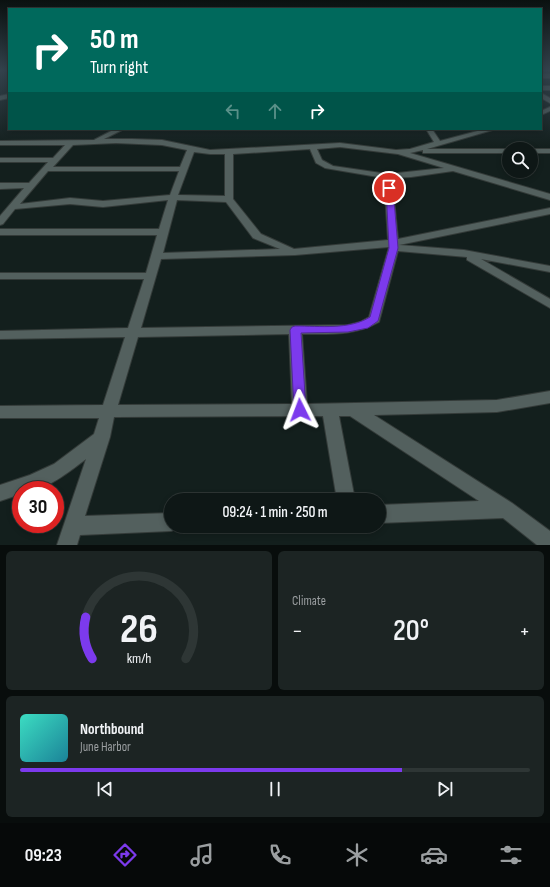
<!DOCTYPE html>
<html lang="en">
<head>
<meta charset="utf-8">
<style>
	body { margin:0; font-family:"Sofia Sans Condensed",sans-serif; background:#1c2423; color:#f1f3f6; height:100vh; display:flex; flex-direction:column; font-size:15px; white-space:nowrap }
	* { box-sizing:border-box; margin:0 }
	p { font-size:13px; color:#9b9fa1 }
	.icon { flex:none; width:22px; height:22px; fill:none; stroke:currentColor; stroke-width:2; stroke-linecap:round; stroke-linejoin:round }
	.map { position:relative; height:545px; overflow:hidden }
	.side { display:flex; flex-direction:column; gap:6px; padding:6px; background:#080d0c; flex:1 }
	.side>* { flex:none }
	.banner { position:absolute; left:8px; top:8px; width:534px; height:122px; border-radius:0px; box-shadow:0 2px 6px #0003,0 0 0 1px #2e3635; background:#00695c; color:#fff; overflow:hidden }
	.controls { position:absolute; left:502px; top:142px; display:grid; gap:8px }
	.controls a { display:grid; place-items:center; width:36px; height:36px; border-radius:50%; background:#0e1716; box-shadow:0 2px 6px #0003,0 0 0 1px #2e3635; font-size:20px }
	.speed { position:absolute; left:12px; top:481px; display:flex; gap:8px; font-size:20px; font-weight:700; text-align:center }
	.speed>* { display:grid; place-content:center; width:52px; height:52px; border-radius:50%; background:#0e1716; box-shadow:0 2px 6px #0003,0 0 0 1px #2e3635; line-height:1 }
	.speed .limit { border:6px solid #d22; background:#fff; color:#111 }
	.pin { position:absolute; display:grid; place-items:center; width:34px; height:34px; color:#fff; margin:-17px; border:2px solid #fff; border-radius:50%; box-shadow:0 1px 4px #0007 }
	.me { position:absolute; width:44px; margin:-22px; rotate:357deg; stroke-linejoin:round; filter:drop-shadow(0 0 3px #0008) }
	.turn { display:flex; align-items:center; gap:14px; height:84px; padding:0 16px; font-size:18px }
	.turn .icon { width:52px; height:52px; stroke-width:2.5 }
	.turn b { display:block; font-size:28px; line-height:34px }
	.lanes { display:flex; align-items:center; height:38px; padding:0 16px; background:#0003; justify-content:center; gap:20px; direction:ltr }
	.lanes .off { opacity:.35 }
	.big { font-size:30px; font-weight:600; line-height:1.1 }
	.side .tile { flex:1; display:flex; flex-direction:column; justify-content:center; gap:6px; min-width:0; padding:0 14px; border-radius:6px; background:#1c2423 }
	.side .dial { align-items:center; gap:0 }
	.dial svg { height:104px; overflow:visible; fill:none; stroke:#2e3635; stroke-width:7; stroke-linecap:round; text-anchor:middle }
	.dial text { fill:#f1f3f6; stroke:none }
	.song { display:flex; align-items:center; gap:12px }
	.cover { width:48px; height:48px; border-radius:6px; background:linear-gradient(135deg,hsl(170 70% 55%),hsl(190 70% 35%)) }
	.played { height:4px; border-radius:2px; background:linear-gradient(90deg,#7c3aed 75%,#2e3635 75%) }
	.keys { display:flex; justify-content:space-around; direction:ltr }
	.heat { display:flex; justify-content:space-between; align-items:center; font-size:22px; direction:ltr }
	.side .tiles { flex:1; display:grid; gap:6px; grid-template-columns:1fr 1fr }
	.tile:last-child { grid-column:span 2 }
	.trip { position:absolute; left:164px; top:493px; width:222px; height:40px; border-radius:20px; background:#0e1716; box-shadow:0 2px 6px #0003,0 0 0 1px #2e3635; font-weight:600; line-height:40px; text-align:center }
	.tabs { display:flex; height:64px; justify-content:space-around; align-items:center; background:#060909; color:#9b9fa1 }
	.tabs .icon { width:28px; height:28px }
	.tabs .on { color:#7c3aed }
	.tabs b { font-size:18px; color:#f1f3f6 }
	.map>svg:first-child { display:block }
</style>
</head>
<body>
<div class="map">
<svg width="550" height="545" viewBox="0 0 550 545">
	<rect width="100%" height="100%" fill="#131f1d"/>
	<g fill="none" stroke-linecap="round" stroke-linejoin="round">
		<g stroke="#343b39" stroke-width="2">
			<path id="minor" d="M541,74H550V78H541Z
				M541,86H550V90H541Z
				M541,93L550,98V103L541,98Z
				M9,94V98L0,100V96Z
				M550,107V111L541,115V111Z
				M115,129H124L104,139H132L162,140L210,150L340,143L396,150L410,149L434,142L426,129H432L440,141L485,129H496L427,149H509V153H423V150L410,153L550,194V200L453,171L411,177L392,178L398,239L550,208V214L399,245L464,250L550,266V272L481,259L550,299V308L467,260V257L398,251L379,322C355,336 329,334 302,334L307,404L497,400L550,391V403L497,412L374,415L512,503L550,531V545H537L503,518L379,523V505L479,501L350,416H339L355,500H337L323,416L114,417L110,437L85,516L171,513V526H179L178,528L171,531L80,535L77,545H57L86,459C73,469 50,487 34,490C30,491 25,490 21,490V494L0,501V485L30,475L54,464L94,434L99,418H0V406L103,405L125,337L0,339V331L128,328L144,279H0V273H146L157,235H0V229H159L168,200L103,207L70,204L15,209L3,224L0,225V216L24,188L0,189V183H29L48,162H0V158H53L65,145H0V141L94,140ZM116,143L162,145L187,150L180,167H53L73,145ZM340,147L398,154L444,168L388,174L333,166L322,160L317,149ZM310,149L316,163L325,168L384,178L388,240L294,249L261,234L233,199V154ZM194,152L210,154H225V196L178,195ZM48,171H179L170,195L103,201L70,198L20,204ZM177,200L226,202L253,238L280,249L163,253ZM389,247L369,317L360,322L348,325L141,328L161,259L295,255ZM289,334L292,404L118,405L138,337Z
				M530,149H550V153H531Z"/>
		</g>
		<use href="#minor" fill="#53605e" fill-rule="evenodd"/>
	</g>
	<linearGradient id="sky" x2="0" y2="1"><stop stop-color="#0a1110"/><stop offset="0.48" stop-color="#33424c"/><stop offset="1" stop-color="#33424c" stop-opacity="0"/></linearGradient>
	<rect width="550" height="147" fill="url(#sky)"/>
	<path fill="#7c3aed" stroke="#51269a" d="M389,186L393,188L398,248L378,321L368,328L348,332L301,333L306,410L304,414L300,415L295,414L294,410L290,330L292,327L295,326C320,326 349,330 370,317L389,248L386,188Z"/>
</svg>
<div class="controls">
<a><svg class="icon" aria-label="search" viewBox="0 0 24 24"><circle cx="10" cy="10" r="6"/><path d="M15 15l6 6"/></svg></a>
</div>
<div class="speed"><div class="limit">30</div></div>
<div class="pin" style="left:389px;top:188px;background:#d93025"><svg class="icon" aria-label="arrive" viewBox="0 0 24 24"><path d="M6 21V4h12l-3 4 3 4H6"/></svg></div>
<svg class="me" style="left:300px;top:410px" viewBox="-20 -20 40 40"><path d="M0-17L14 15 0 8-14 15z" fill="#7c3aed" stroke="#fff" stroke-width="4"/></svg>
<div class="trip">09:24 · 1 min · 250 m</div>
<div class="banner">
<div class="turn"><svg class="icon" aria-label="right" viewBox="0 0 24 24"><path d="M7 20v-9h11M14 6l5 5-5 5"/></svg><div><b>50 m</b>Turn right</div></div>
<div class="lanes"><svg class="icon off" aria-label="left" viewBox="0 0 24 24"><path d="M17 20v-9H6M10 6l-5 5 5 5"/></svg><svg class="icon off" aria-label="ahead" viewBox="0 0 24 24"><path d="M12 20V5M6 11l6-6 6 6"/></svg><svg class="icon" aria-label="right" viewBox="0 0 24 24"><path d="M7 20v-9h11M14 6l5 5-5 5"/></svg></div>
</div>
</div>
<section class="side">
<div class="tiles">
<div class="tile dial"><svg viewBox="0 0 100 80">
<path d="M14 69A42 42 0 1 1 86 69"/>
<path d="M14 69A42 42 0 0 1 9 37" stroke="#7c3aed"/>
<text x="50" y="56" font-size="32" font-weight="700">26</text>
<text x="50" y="72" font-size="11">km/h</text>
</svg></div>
<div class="tile"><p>Climate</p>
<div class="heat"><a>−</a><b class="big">20°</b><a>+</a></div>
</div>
<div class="tile">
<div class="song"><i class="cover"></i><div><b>Northbound</b><p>June Harbor</p></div></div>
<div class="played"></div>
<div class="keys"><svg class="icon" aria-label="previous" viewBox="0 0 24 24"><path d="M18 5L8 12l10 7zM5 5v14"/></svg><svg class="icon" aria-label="pause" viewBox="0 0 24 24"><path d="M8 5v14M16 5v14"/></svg><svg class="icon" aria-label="next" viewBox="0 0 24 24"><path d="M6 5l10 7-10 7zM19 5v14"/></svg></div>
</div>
</div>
</section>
<nav class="tabs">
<b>09:23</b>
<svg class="icon on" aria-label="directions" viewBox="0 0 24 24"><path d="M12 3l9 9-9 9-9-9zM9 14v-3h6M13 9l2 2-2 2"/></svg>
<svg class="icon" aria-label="music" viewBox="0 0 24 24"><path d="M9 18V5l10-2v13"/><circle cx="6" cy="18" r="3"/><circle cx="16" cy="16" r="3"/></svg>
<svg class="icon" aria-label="phone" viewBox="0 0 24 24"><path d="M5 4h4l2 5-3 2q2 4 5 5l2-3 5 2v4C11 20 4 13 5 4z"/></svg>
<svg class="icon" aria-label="climate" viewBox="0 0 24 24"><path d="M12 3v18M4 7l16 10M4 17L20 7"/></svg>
<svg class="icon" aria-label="car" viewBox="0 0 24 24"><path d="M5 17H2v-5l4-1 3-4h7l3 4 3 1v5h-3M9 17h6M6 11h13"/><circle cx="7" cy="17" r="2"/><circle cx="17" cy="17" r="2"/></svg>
<svg class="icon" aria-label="filters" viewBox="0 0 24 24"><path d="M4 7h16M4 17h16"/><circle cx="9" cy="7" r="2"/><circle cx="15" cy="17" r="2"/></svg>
</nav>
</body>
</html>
